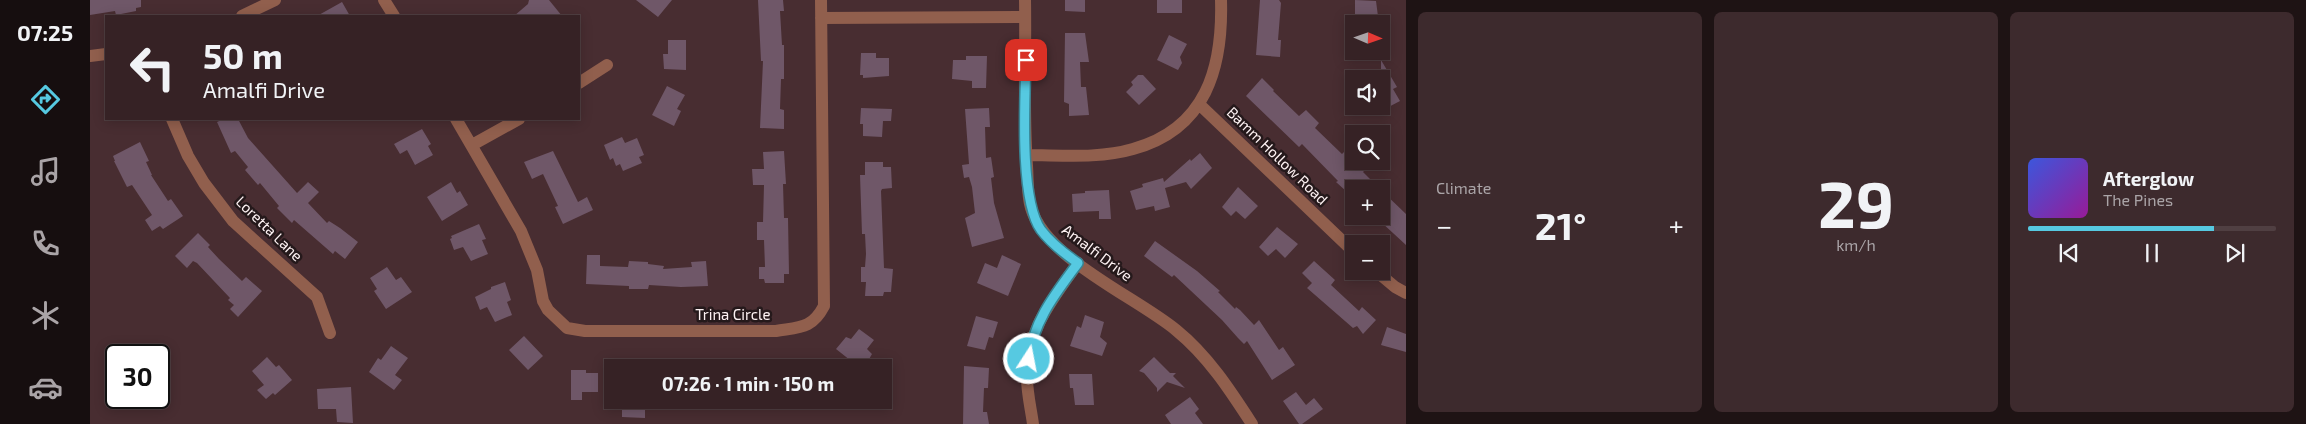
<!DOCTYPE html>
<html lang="en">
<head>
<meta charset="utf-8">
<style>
	body { margin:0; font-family:"Exo 2",sans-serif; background:#3d2a2d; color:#f1f3f6; height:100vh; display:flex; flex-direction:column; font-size:19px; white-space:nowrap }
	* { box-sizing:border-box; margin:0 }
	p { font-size:16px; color:#aaa4a7 }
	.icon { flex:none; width:28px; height:28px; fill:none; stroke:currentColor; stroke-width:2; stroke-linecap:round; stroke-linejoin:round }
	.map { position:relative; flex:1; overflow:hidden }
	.side { display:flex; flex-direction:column; gap:12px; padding:12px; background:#1e1314; width:900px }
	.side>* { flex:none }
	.hud { position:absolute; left:15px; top:15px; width:475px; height:105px; border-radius:0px; box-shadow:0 2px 12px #0003,0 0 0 1px #503f42; background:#362225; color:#f1f3f6; overflow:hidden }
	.needle { width:32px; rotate:92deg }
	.fabs { position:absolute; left:1255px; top:15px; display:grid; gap:10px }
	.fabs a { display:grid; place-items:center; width:45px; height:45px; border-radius:0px; background:#362225; box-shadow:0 2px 12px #0003,0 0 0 1px #503f42; font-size:25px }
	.speed { position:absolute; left:15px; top:344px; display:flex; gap:10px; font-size:25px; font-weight:700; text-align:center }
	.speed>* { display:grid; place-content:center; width:65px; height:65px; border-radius:50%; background:#362225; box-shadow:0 2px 12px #0003,0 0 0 1px #503f42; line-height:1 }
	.speed .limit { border:2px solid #111; border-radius:8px; background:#fff; color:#111 }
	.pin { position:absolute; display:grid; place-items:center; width:42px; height:42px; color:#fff; margin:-21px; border-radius:10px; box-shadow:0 2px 8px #0006 }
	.me { position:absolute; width:55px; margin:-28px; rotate:11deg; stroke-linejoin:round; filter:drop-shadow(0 0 4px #0008) }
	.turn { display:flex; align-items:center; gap:18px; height:105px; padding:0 15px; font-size:22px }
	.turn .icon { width:65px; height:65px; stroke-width:2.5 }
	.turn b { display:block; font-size:35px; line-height:42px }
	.big { font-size:38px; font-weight:700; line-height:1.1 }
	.side .tile { flex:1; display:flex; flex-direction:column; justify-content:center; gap:8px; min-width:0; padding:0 18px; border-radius:8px; background:#3d2a2d }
	.side .dial { align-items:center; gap:0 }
	.dial b { font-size:65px; line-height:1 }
	.song { display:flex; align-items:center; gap:15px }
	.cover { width:60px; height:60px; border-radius:8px; background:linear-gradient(135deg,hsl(230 70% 55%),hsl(300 70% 35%)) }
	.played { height:5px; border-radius:2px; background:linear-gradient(90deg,#56c9e1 75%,#503f42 75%) }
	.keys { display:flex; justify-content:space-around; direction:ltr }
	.heat { display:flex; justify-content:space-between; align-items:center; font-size:28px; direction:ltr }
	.side .tiles { flex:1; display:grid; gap:12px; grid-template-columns:repeat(3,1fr) }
	.trip { position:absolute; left:514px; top:359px; width:288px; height:50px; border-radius:0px; background:#362225; box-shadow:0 2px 12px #0003,0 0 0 1px #503f42; font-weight:700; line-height:50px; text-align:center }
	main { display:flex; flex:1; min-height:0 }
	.dock { display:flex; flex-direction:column; width:90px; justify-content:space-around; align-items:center; background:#160e0f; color:#aaa4a7 }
	.dock .icon { width:35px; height:35px }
	.dock .current { color:#56c9e1 }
	.dock b { font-size:22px; color:#f1f3f6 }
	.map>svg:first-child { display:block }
</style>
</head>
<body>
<main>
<nav class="dock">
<b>07:25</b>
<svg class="icon current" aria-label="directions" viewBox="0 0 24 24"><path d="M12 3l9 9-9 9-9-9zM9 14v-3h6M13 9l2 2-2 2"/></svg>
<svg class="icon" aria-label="music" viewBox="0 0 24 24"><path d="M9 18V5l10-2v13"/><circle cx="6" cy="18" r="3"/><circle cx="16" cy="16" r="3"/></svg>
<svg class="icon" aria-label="phone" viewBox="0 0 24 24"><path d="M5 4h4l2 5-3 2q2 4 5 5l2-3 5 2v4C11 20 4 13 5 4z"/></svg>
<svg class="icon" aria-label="climate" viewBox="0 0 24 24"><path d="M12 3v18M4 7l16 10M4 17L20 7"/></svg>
<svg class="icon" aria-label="car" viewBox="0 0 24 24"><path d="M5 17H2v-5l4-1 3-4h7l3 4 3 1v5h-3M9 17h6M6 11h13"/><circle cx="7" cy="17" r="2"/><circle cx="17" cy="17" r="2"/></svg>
</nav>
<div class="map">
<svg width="1316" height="424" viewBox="0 0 1316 424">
	<rect width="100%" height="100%" fill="#482d31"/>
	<path fill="#6f5768" d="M0,0H51V7L46,8V11L26,15L25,11L0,15Z
		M439,0H459L472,16H424L438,4Z
		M546,0H582L568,17Z
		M668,0H693L694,11H690L692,45H694V79H691L690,109L694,110V129L670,128L673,61H671Z
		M975,0H995V12L975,11Z
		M1067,0H1092V13H1067Z
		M1170,0H1189L1191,3L1188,40H1191L1190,57L1166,55Z
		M1265,0L1286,1L1289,24H1265Z
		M252,2L260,16H227Z
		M975,33H995L999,62H990L991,87H996L999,115L979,116V104L974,102Z
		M1079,35L1097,44L1090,57L1092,63L1088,70L1067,60Z
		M578,40H596V70L574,69L573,54H578Z
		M771,53H786V58H799V76L773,78V75H770Z
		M876,56H897L896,88H882V81L862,79L863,60H876Z
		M1291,60L1307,87L1303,89L1310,101L1291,111Z
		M1048,75H1053L1066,89L1049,105L1036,92L1043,85L1041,82Z
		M1172,78L1184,90L1183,91L1209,116L1216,110L1229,123L1225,128L1252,154L1254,152L1264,161H1270L1277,168L1273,172L1290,189H1259L1257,192L1246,182L1248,181L1212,144L1209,147L1156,96Z
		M577,86L595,95L587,109L591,111L584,126L562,115Z
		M771,108L802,109L801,121H793L792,137L773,136V124H770Z
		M899,108L900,127H895L896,158L901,157L904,177L901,178L904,203L914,238L882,247L875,218L885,213L882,187L879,177L874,178L872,165L879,164L875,109Z
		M134,119H148L158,138L207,193L218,182L229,192L218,203L237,223L239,221L250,228L268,242L255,259L245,251L243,254L204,220L202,223L187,208L189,206L170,183L168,185L155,170L158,167L145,151L141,153L127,122Z
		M332,129L341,144L338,146L343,155L325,165L317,150L310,154L304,144Z
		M532,137L535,143L547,138L554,155L549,157L552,163L533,171L530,164L526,166L523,158L520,160L514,145Z
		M50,142L59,161L56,162L62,175H61L78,201L81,199L93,216L73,229L70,226L62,231L55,220L62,215L42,185L37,187L24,161H25L23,156Z
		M463,151L488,202L497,197L503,210L473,224L465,207L468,206L453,174L442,179L434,162Z
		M694,151L696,184H693L694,218H698L699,274H694V283H675L674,279H669V267H675L674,240H667V222H673L674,185H663L662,169H674L673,152Z
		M1110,153L1122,168L1101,189L1096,182L1075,188L1080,207L1065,211L1064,206L1046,210L1040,191L1053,187L1052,184L1073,178L1074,182L1100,159L1101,161Z
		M775,162H793V167H801L802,188L792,189L791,191L794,268L803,269L801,292H794L793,296H775L776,282H771V267H775L776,254L775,234H772L770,175H775Z
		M361,182L367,193L370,191L378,205L352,221L337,197Z
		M1148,187L1168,206L1155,219L1146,211L1141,216L1132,207Z
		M1019,190L1021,219H1009V211L983,212L982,194L995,193V191Z
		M1291,190L1316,214V245L1291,222Z
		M389,224L396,239L392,240L398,254L381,261L373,247L364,250L360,239L362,238L361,236Z
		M1187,227L1208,244L1195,258L1186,249L1178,256L1169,247Z
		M108,233L120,245L118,247L129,259L152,281L156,277L172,291L148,317L140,309L144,305L138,300L140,298L107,263L103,261L97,268L85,256Z
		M1065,241L1107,271L1130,291L1128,292L1145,309L1146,307L1150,310L1164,325L1169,320L1189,350L1193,347L1205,365L1182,380L1157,341L1154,344L1148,338L1132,320L1084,275L1082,277L1054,256Z
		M497,255H510V266L538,267L539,261L558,262V264L574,266L573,269L602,267L601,262L616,261L618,286L591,287L559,285L558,289H539V286L496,284Z
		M912,255L931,264L918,296L887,283L895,263L907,268Z
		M1224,261L1245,280L1241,285L1269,311L1272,307L1286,320L1273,334L1267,326L1263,328L1217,288L1222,283L1212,273Z
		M297,267L306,280L311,277L322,292L296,309L284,291L287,289L280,278Z
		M415,282L421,300L417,302L422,315L405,322L397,307L390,310L385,297L401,289V287Z
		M995,315L1014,322L1010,337L1017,343L1012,356L980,346L987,326L991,328Z
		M886,316L908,322L903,338L899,337L895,350L877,346Z
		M1297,327L1316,334V352L1291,345Z
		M769,329L784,340L777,349L782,354L774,368H770L746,349L756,337L761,339Z
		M434,336L453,356L438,370L419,350Z
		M301,346L318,358L305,375L312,380L304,390L279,372L288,358L291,360Z
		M177,357L186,367L189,365L202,380L185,395L183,393L176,399L167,390L174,385L162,371Z
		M1064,357L1080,373H1086L1083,376L1095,388L1077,382L1067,392V388L1054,373L1049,371Z
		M874,366L899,368L898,388H894L893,412H897L899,424H873Z
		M481,370H496V373H508V392H492V400H481Z
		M979,374H1002L1004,405H985L983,388H980Z
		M261,387L263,423L247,422L246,409H228L227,389Z
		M1206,392L1216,405L1224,398L1233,409L1212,424H1209L1193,401Z
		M1100,397L1109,409L1105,413L1113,424H1081L1075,415Z
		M532,400H555V418L532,417Z"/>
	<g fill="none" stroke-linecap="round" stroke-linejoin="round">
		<path stroke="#915f4d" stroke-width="12" d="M294,0L304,16
			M935,0C936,55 933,111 937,166C938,179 937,195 941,208C956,259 1046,297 1086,330C1118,356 1140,390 1162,424
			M152,16L185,0
			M731,18L935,17
			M0,56L16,54
			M489,83L517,65
			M1110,105L1264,252
			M82,119L98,156L114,183L143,221L227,297L240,333
			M366,119L431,231L447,270L453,301L458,310L477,328L495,331H686C710,327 722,329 734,306L731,0
			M382,145L429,119
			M936,155C971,155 1009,159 1043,149C1116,129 1133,68 1131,0
			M1286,271L1305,287L1316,293
			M943,424C941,409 937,393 937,378C935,332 963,298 988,263"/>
	</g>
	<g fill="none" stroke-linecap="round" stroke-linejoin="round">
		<g stroke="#388392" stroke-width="12">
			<path id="route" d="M936,60C935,99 929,199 951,230C960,242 975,254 988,263C966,293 943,321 939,359"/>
		</g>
		<use href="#route" stroke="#56c9e1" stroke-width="9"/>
	</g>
	<g text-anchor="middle" stroke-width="5" stroke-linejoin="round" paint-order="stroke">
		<g font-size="15" fill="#fdf2f3" stroke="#25191b">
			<text transform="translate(1187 156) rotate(44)" y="5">Bamm Hollow Road</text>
			<text transform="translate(179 229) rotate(44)" y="5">Loretta Lane</text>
			<text transform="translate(1007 253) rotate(37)" y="5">Amalfi Drive</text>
			<text x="643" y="320">Trina Circle</text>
		</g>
	</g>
</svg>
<div class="fabs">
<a><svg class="needle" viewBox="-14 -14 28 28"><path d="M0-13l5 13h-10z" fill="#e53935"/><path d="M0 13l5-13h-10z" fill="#aaa4a7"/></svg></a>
<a><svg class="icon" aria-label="sound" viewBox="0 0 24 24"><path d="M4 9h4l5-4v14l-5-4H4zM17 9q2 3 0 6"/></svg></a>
<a><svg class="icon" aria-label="search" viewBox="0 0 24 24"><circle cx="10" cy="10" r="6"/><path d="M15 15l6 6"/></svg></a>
<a>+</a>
<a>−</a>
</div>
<div class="speed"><div class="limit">30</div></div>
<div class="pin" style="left:936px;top:60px;background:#d93025"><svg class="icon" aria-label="arrive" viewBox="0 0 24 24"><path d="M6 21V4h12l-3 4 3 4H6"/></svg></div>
<svg class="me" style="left:939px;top:359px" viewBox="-20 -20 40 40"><circle r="17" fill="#56c9e1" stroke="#fff" stroke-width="3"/><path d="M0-11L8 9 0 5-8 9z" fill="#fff"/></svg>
<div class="trip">07:26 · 1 min · 150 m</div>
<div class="hud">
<div class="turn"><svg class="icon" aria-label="left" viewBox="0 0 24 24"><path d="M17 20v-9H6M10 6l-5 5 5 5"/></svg><div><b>50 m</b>Amalfi Drive</div></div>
</div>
</div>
<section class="side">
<div class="tiles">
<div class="tile"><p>Climate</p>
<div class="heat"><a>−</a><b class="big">21°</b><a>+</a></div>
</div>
<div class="tile dial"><b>29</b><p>km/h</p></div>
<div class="tile">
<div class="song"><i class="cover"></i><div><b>Afterglow</b><p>The Pines</p></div></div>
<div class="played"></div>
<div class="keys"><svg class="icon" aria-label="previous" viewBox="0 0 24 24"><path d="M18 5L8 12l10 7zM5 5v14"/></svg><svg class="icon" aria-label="pause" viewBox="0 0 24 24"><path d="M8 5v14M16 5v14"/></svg><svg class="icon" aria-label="next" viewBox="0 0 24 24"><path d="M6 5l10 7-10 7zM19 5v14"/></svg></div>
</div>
</div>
</section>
</main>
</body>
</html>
